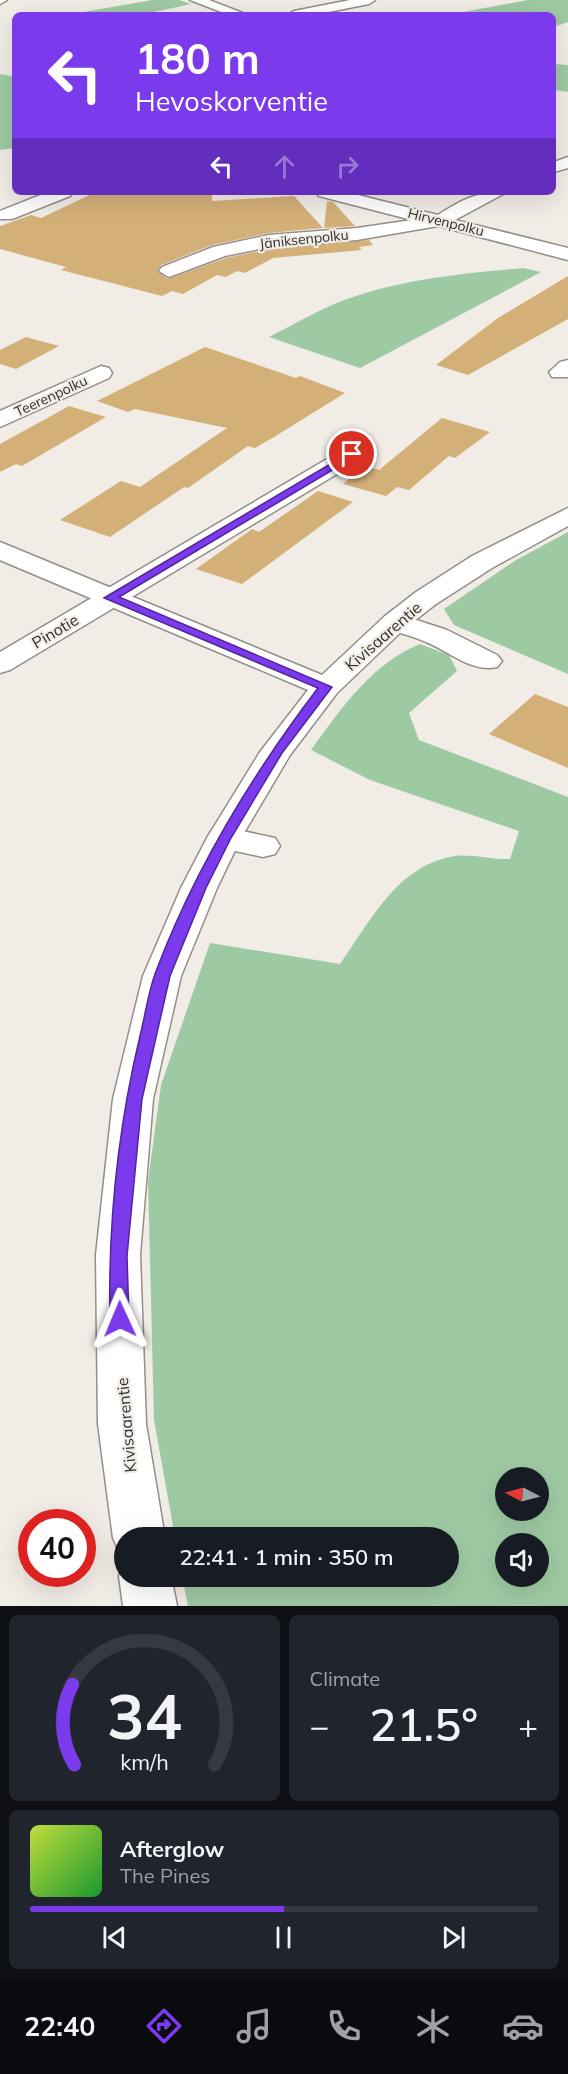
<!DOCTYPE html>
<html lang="en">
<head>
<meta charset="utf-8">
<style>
	body { margin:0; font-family:Mulish,sans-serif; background:#20242c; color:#f1f3f6; height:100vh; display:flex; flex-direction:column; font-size:22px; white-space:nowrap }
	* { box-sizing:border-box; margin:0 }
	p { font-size:20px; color:#9ea1a6 }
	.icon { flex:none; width:33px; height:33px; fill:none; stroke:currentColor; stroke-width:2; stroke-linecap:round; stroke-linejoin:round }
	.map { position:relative; height:1606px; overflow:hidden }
	.panel { display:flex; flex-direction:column; gap:9px; padding:9px; background:#0d0f14; flex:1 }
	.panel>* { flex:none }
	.banner { position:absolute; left:12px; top:12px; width:544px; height:183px; border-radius:9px; box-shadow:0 6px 24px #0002; background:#7c3aed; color:#fff; overflow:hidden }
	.needle { width:39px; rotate:276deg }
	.controls { position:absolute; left:495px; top:1467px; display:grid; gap:12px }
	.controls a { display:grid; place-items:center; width:54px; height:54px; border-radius:50%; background:#171b24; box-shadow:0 6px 24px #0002; font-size:30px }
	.speed { position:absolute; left:18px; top:1509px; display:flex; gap:12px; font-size:30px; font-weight:700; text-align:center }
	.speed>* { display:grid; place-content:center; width:78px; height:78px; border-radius:50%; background:#171b24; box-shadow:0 6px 24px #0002; line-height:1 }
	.speed .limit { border:9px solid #d22; background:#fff; color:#111 }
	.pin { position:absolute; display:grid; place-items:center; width:51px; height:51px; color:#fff; margin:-26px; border:3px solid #fff; border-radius:50%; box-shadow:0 2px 6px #0007 }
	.me { position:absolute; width:66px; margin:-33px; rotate:359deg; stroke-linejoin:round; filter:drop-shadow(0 0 4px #0008) }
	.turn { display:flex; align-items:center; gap:21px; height:126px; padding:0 24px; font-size:27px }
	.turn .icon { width:78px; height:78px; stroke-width:2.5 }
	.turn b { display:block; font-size:42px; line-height:51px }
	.lanes { display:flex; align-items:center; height:57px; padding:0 24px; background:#0003; justify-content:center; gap:30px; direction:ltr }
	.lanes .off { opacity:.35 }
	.big { font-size:45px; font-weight:600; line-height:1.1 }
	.panel .card { flex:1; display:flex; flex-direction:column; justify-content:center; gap:9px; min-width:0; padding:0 21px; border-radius:9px; background:#20242c }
	.panel .dial { align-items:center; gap:0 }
	.dial svg { height:156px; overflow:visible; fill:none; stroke:#363941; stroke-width:7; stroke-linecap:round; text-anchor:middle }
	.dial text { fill:#f1f3f6; stroke:none }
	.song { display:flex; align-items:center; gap:18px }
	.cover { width:72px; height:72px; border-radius:9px; background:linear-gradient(135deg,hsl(70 70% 55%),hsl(130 70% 35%)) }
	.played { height:6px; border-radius:3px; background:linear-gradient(90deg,#7c3aed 50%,#363941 50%) }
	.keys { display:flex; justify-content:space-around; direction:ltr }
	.heat { display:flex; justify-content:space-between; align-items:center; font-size:33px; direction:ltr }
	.panel .tiles { flex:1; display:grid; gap:9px; grid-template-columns:1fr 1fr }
	.card:last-child { grid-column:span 2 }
	.trip { position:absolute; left:114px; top:1527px; width:345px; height:60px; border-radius:30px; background:#171b24; box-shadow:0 6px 24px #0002; font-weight:600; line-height:60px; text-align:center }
	.tab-bar { display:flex; height:96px; justify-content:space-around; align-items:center; background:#090b0e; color:#9ea1a6 }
	.tab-bar .icon { width:42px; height:42px }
	.tab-bar .on { color:#7c3aed }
	.tab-bar b { font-size:27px; color:#f1f3f6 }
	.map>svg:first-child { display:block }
</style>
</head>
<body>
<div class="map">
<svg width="568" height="1606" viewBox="0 0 568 1606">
	<rect width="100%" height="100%" fill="#f1ece5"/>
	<path fill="#9ecaa3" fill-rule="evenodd" d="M152,0H179L191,4L140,15H66Z
		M528,0H568V22L554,27V15H447Z
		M554,64L568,65V92L554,90Z
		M0,74L15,77V148L0,150Z
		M523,268L541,272L360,368L269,337C297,323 326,305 356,296C410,278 467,273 523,268Z
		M568,532V674L454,625L444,609L516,560Z
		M420,644L449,655L457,671L409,713L419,740L568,797V1606H188L182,1577L448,1576V1538L175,1537L154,1420L148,1181L161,1085L210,943L340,964C371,921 397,865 455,856C472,854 493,860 510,859L519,831L370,780L311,750C341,709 371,664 420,644ZM506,1478H538V1510H506ZM506,1544H538V1576H506Z"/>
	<path fill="#d4b079" d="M96,192H212V201L294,196L323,228L269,233L212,245L161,265L157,271L168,279L226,258L269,249L369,240L373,245L359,247L362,250L273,258L245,273L237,271L226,277L217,275L183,294L172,291L162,296L61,270L66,267L0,249V226L31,215L41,218Z
		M327,201L333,202L355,226L324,228Z
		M568,276V319L468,375L436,365L498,318Z
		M26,337L59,346L16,369L0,364V350Z
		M205,347L296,378L300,376L345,393L274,437L255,448L248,446L188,488L184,487L110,537L60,520L121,481L140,487L227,428L135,409L128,412L97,401Z
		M69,406L106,417L22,466L16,464L0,472V444Z
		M442,418L490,432L455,458L449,456L409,490L397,487L386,496L343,484L366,466L379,470Z
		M318,491L353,502L242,584L196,569L252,529L259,532Z
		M535,694L568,707V768L489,734Z"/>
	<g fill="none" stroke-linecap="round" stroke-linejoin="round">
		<g stroke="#938f88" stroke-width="3">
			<path id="minor" d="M0,0H7L0,4Z
				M190,0H209L248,15H229Z
				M350,0H375L369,4L313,15H288L294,11Z
				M568,157V168L554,172V162Z
				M48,192H73L70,196L12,219H0V211Z
				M316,192H346L438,215C463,199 476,192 507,192L455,220L568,248V260L438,226L357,240L269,247L225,256L169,277L159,271L162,267L213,247L269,235L357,228L412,220L319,196Z
				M568,360V377H552L549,372L560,362Z
				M101,366L109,368L112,373L109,378L0,427V411Z
				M353,447L362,449L365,454L362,459L10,670L0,673V652L344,449Z
				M395,613L447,630L497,655L502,661L497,667C472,673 449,651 426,642C413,636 399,633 385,628L381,622L385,616Z
				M224,827L275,838L280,846L275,854L263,857L212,846L207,838L212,830Z"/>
		</g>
		<g stroke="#938f88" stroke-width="3">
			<path id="tertiary" d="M568,508V526L492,568L436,604L405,628L337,693L290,755L241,838L217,888L181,976L153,1099L140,1255L146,1424L165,1538H124V1557L121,1556L113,1538L98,1424L96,1255L113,1099L143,976L181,888L207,838L260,752L308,690L0,560V542L322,675L385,616L416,592L472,556Z
				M124,1562V1576H171L177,1606H123L119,1576Z"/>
		</g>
		<use href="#minor" fill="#fff" fill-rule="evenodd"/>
		<use href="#tertiary" fill="#fff" fill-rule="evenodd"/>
	</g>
	<path fill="#7c3aed" stroke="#51269a" stroke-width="1.5" d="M352,451L357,454L356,456L119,597L332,687L282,753L231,838L206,888L170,976L142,1099L127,1256L129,1319L126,1324L120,1327L113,1324L110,1319C108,1224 118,1128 140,1036C145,1016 148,994 155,974C194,870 251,776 318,688L104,598Z"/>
	<g text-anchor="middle" stroke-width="4.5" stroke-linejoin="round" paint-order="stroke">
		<g font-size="14" fill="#312f2c" stroke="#f1ece5">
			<text transform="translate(446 222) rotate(14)" y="5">Hirvenpolku</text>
			<text transform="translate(304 239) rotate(-6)" y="5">Jäniksenpolku</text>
			<text transform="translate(51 396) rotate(-25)" y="5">Teerenpolku</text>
		</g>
		<g font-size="16" fill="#312f2c" stroke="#f1ece5">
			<text transform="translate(55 631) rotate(-31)" y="6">Pinotie</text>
			<text transform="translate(383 636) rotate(-41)" y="6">Kivisaarentie</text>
			<text transform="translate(126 1425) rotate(-95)" y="6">Kivisaarentie</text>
		</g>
	</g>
</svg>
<div class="controls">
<a><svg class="needle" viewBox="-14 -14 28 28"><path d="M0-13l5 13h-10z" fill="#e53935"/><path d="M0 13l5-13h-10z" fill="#9ea1a6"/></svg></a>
<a><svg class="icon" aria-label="sound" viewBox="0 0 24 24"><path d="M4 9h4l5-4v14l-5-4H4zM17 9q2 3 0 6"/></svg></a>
</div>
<div class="speed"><div class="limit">40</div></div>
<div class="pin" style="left:352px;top:454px;background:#d93025"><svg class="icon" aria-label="arrive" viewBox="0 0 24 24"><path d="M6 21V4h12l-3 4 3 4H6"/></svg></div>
<svg class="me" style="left:120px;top:1319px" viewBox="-20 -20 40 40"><path d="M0-17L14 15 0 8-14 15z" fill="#7c3aed" stroke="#fff" stroke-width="4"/></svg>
<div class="trip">22:41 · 1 min · 350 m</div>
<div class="banner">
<div class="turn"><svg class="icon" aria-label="left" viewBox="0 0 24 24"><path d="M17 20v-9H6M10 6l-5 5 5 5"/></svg><div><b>180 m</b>Hevoskorventie</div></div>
<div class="lanes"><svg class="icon" aria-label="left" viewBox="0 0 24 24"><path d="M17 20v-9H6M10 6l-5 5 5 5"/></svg><svg class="icon off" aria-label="ahead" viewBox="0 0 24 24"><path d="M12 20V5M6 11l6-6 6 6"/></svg><svg class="icon off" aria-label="right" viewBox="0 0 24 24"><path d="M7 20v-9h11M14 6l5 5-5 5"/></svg></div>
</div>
</div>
<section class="panel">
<div class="tiles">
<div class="card dial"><svg viewBox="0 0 100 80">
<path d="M14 69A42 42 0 1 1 86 69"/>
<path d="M14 69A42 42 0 0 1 13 28" stroke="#7c3aed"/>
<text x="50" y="56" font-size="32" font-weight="700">34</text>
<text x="50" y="72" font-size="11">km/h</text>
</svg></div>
<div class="card"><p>Climate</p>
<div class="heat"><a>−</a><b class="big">21.5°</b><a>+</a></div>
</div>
<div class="card">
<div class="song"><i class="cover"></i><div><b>Afterglow</b><p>The Pines</p></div></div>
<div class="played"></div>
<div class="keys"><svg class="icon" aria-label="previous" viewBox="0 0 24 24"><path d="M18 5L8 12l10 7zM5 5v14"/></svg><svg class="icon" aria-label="pause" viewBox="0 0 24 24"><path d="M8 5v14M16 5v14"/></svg><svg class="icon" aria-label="next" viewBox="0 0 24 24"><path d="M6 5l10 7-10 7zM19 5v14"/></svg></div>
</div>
</div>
</section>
<nav class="tab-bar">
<b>22:40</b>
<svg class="icon on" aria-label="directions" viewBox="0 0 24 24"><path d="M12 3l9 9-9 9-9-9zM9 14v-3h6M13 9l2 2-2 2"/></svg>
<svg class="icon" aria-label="music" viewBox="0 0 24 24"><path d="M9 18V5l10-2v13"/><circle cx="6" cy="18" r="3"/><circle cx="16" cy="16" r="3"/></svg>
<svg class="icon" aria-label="phone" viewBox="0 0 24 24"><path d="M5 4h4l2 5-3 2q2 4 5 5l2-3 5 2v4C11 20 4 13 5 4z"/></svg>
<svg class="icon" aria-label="climate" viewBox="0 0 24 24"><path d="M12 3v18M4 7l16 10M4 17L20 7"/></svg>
<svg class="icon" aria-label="car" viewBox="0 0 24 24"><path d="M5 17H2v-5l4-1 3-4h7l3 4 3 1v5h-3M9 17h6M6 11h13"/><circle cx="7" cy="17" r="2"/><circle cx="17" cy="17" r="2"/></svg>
</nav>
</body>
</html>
